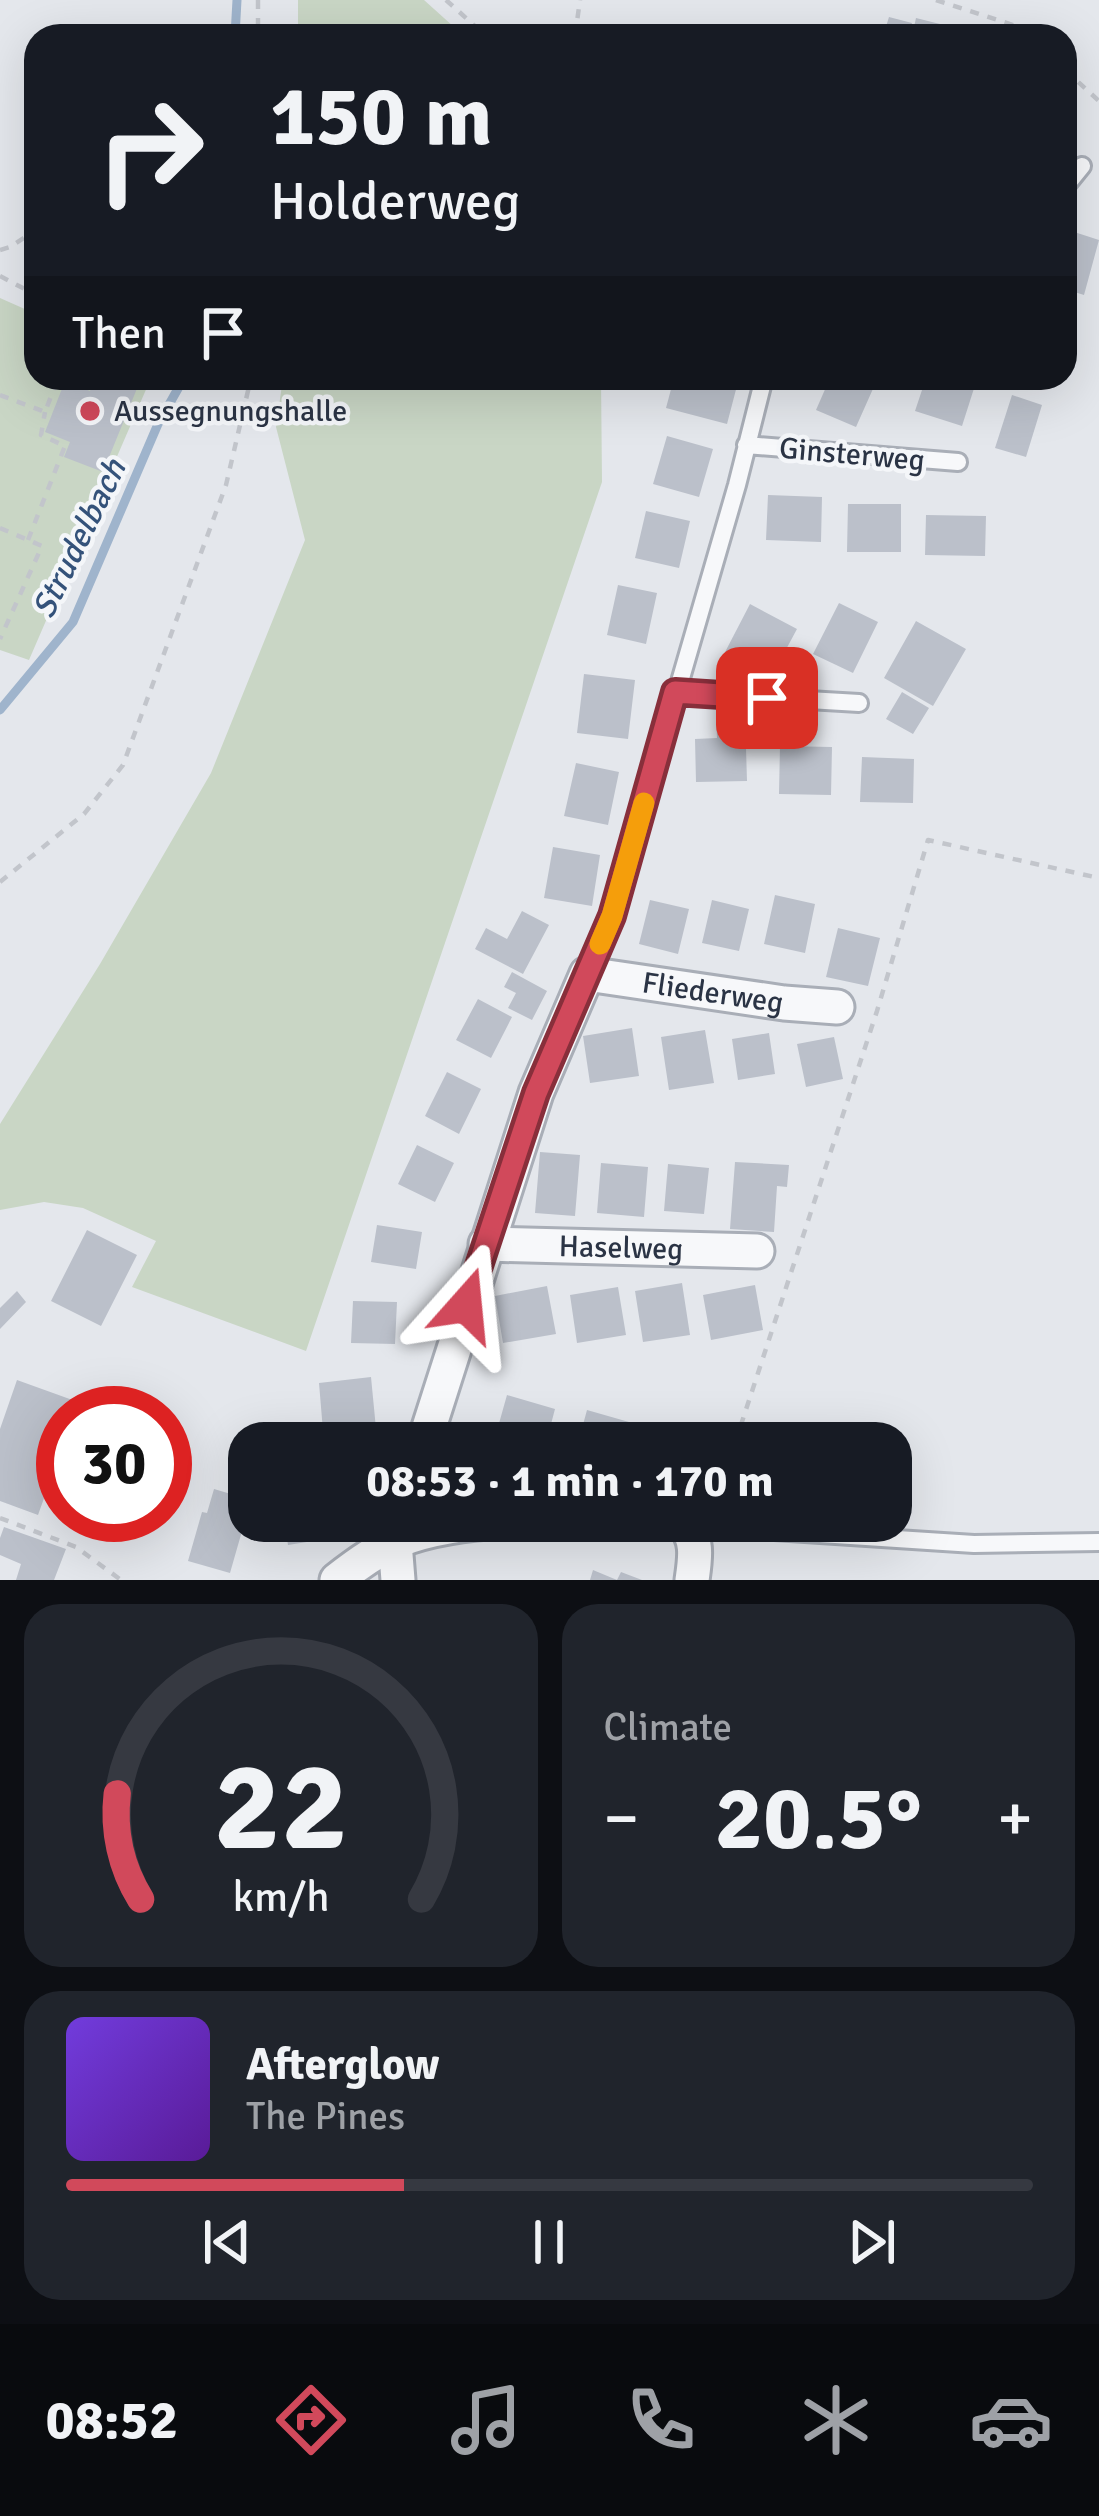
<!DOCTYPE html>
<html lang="en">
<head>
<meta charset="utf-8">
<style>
	body { margin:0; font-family:Signika,sans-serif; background:#20242c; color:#f1f3f6; height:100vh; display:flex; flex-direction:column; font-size:45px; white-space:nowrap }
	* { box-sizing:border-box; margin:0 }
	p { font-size:39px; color:#9ea1a6 }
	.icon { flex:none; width:66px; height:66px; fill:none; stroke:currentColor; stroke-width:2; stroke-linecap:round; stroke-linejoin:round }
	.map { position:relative; height:1580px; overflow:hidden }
	.details { display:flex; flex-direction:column; gap:24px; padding:24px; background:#0d0f14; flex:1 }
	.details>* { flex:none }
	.banner { position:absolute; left:24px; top:24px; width:1053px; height:366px; border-radius:36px; box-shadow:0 12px 48px #0002; background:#171b24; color:#f1f3f6; overflow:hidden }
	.speed { position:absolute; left:36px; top:1386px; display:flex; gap:24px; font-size:60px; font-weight:700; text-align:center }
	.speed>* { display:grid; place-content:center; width:156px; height:156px; border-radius:50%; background:#171b24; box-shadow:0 12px 48px #0002; line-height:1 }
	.speed .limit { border:18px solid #d22; background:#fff; color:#111 }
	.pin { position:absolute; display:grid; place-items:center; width:102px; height:102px; color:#fff; margin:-51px; border-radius:24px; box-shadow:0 6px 18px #0006 }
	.me { position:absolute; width:132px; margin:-66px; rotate:18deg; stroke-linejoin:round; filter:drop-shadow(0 0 9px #0008) }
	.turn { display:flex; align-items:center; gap:42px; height:252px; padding:0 48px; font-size:54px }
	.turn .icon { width:156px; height:156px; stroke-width:2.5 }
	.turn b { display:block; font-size:84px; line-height:102px }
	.then { display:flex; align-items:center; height:114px; padding:0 48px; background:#0003; gap:24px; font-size:45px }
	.big { font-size:90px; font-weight:700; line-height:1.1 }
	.details .tile { flex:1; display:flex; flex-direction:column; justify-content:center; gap:18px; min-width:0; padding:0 42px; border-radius:36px; background:#20242c }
	.details .dial { align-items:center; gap:0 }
	.dial svg { height:312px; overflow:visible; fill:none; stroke:#363941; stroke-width:7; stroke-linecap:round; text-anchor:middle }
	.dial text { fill:#f1f3f6; stroke:none }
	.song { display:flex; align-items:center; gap:36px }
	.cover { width:144px; height:144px; border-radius:18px; background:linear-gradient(135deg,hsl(260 70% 55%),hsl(270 70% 35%)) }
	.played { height:12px; border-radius:6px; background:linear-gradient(90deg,#d1495b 35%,#363941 35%) }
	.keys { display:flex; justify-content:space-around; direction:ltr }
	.heat { display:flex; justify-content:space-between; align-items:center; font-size:66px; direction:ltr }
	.details .tiles { flex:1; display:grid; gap:24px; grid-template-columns:1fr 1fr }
	.tile:last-child { grid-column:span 2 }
	.trip { position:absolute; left:228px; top:1422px; width:684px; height:120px; border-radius:36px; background:#171b24; box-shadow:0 12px 48px #0002; font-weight:700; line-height:120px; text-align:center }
	.tabs { display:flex; height:192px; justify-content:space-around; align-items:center; background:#090b0e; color:#9ea1a6 }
	.tabs .icon { width:84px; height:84px }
	.tabs .selected { color:#d1495b }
	.tabs b { font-size:54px; color:#f1f3f6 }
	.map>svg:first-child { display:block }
</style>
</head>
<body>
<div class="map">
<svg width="1099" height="1580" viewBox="0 0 1099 1580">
	<rect width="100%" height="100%" fill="#e4e7ec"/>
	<path fill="#c9d6c5" d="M298,0H424L464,36H298Z
		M0,298L36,314V378H151L29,660L0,650Z
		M283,378H601L602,482L306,1351L132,1287L156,1241L83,1208L44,1202L0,1210V1124L100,964L211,773L305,540L276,427Z"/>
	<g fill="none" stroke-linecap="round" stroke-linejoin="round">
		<path stroke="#9fb4cc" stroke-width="9" d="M235,36L237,0
			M0,710L73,622L158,424L184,378"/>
	</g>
	<path fill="#bbc0ca" d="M889,17L912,23L908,36H883Z
		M916,18L940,24L936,36H912Z
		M1065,229L1099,240L1084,295L1065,289Z
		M95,378H118L138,386L103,472L64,457L70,442L45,432L65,381L90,391Z
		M674,378H739L727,424L666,408Z
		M830,378H867L876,382L856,427L816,410Z
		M926,378L977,379L962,426L915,411Z
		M1012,395L1042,405L1026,457L995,448Z
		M667,436L713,449L699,497L653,484Z
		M768,495L822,497L821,542L766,540Z
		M848,504H901V552H847Z
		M646,511L690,521L679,568L635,558Z
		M926,515L986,516L985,556L925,555Z
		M618,585L657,593L646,644L607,635Z
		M839,603L878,622L853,673L813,654Z
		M750,604L797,629L769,681L723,656Z
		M916,621L966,649L933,706L884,678Z
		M584,674L635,680L628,739L577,733Z
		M902,692L929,708L913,734L886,719Z
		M745,715L747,781L696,782L695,739L717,738L716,716Z
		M780,746L832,747L831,795L779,794Z
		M862,757L914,759L913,803L860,802Z
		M576,763L619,772L608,825L564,816Z
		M553,847L600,855L592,906L544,898Z
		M775,895L815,904L805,953L764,944Z
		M650,900L689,909L678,954L639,944Z
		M712,900L749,909L739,951L702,943Z
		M522,911L549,925L523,974L475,949L486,928L507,939Z
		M838,928L880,938L868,986L826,977Z
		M512,972L547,991L532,1020L508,1008L516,993L504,987Z
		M478,999L512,1017L491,1058L456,1040Z
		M632,1028L639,1076L590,1083L583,1036Z
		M705,1030L714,1083L669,1090L661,1037Z
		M769,1033L775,1074L738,1080L732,1039Z
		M834,1037L843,1079L806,1087L797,1044Z
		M447,1072L481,1089L459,1134L425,1116Z
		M417,1145L454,1163L435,1202L398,1184Z
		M540,1152L580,1155L575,1216L535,1213Z
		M735,1162L789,1165L787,1187L777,1186L774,1232L730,1229Z
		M601,1163L648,1167L644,1217L597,1213Z
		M668,1164L709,1168L704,1214L664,1211Z
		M377,1225L422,1232L416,1269L371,1262Z
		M87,1230L137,1255L101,1326L51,1301Z
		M682,1283L690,1335L643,1342L635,1291Z
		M755,1285L763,1330L711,1340L703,1295Z
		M547,1286L556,1334L503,1343L495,1296Z
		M618,1287L626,1335L577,1343L570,1295Z
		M17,1291L26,1302L0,1329V1308Z
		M353,1301L397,1302L395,1344L351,1343Z
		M371,1377L377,1439L324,1443L319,1383Z
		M17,1380L78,1402L74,1413H63V1445L38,1515L0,1501V1429Z
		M507,1395L555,1409L546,1443H502L506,1429L498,1427Z
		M587,1410L636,1424L631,1443H578Z
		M266,1424L286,1430L282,1443H260Z
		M214,1489L241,1497L234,1521L244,1524L230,1573L188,1561L202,1512L207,1513Z
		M284,1521H355L357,1534L288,1545Z
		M4,1527L66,1549L54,1580H16L21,1564L0,1555V1538Z
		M593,1570L617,1580L621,1572L642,1580H590Z"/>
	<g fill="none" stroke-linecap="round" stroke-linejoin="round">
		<g stroke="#a9aeb7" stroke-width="22">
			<path id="lane" d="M1065,187L1082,166
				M746,445L958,462
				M675,692L859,703
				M587,974L612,916L737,485L764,378
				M712,1521L743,1529L974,1544L1099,1542"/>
		</g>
		<g stroke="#a9aeb7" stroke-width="39">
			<g id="street">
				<path id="s1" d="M486,1244L757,1251"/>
				<path id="s2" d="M424,1443L536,1093L587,974L784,1003L837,1007"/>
				<path d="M337,1580C356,1565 378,1549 400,1540C476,1510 600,1522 682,1522C699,1538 695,1559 692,1580"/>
				<path d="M398,1580L395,1542L401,1523"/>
			</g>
		</g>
		<path stroke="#c2c5cb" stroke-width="4.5" stroke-dasharray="9 9" stroke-linecap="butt" d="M258,0V36
			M446,0L486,36
			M936,0L1016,26L1027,36
			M575,36L580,0
			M1065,70L1099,101
			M0,250L10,247L36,230
			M0,276L36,295
			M0,395L45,412L58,378
			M0,528L42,546L0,639
			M28,540L65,446L41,435L45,412
			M0,882L84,814L123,765L226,485L251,378
			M735,1443L877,1011L928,840L1099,878
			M0,1518L76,1547L121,1580"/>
		<use href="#lane" stroke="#f7f8fa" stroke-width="16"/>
		<use href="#street" stroke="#f7f8fa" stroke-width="33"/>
	</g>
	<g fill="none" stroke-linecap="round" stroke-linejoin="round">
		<g stroke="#882f3b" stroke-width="30">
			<path id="route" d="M466,1305L536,1093L612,916L675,692L767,698"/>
		</g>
		<use href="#route" stroke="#d1495b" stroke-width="21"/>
		<path stroke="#f59e0b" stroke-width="21" d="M600,944L612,916L644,803"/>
	</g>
	<circle fill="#d1495b" stroke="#f4f6f9" stroke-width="4.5" cx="90" cy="411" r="12"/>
	<g text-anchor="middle" stroke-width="9" stroke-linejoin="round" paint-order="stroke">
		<g font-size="30" fill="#2b3445" stroke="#f4f6f9" text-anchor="start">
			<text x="114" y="421">Aussegnungshalle</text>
		</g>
		<g font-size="30" fill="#2b3445" stroke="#f4f6f9">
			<text transform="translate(852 454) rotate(5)" y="10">Ginsterweg</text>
			<text dy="10" stroke="none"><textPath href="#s2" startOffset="624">Fliederweg</textPath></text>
			<text dy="10" stroke="none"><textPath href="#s1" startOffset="135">Haselweg</textPath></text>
		</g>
		<g font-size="33" font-style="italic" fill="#34527a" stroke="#f4f6f9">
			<text transform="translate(78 538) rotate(-64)" y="12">Strudelbach</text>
		</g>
	</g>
</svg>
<div class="speed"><div class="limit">30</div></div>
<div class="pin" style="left:767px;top:698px;background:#d93025"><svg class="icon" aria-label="arrive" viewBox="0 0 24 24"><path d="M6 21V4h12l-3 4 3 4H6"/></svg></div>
<svg class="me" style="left:466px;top:1305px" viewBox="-20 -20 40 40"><path d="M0-17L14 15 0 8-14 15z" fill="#d1495b" stroke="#fff" stroke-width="4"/></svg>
<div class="trip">08:53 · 1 min · 170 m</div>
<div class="banner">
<div class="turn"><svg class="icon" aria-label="right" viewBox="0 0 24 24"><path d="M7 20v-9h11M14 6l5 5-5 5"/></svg><div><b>150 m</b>Holderweg</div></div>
<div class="then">Then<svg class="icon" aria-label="arrive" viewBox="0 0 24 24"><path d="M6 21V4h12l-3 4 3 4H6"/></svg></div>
</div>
</div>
<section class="details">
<div class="tiles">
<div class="tile dial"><svg viewBox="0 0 100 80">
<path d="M14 69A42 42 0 1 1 86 69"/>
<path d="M14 69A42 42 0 0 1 8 42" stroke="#d1495b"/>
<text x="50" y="56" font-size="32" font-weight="700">22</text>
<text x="50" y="72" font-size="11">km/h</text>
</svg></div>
<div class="tile"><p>Climate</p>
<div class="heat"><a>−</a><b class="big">20.5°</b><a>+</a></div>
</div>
<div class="tile">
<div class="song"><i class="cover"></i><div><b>Afterglow</b><p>The Pines</p></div></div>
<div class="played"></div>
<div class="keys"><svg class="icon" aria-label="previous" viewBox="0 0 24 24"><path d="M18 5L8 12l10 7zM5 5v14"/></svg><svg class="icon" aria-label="pause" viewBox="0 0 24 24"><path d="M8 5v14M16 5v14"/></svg><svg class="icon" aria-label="next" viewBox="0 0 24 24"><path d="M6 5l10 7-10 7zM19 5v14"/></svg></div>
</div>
</div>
</section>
<nav class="tabs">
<b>08:52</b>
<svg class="icon selected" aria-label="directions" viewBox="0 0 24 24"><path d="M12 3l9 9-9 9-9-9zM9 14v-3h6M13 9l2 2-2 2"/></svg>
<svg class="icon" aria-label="music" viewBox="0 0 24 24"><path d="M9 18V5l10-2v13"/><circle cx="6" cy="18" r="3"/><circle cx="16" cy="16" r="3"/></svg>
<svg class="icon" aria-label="phone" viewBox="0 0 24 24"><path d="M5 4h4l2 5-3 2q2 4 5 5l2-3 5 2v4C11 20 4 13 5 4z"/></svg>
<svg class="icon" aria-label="climate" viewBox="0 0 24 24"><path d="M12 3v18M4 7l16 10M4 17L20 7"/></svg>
<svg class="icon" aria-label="car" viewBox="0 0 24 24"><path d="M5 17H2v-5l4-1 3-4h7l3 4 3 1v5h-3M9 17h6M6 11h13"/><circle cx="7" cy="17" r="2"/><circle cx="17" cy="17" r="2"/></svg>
</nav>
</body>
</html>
